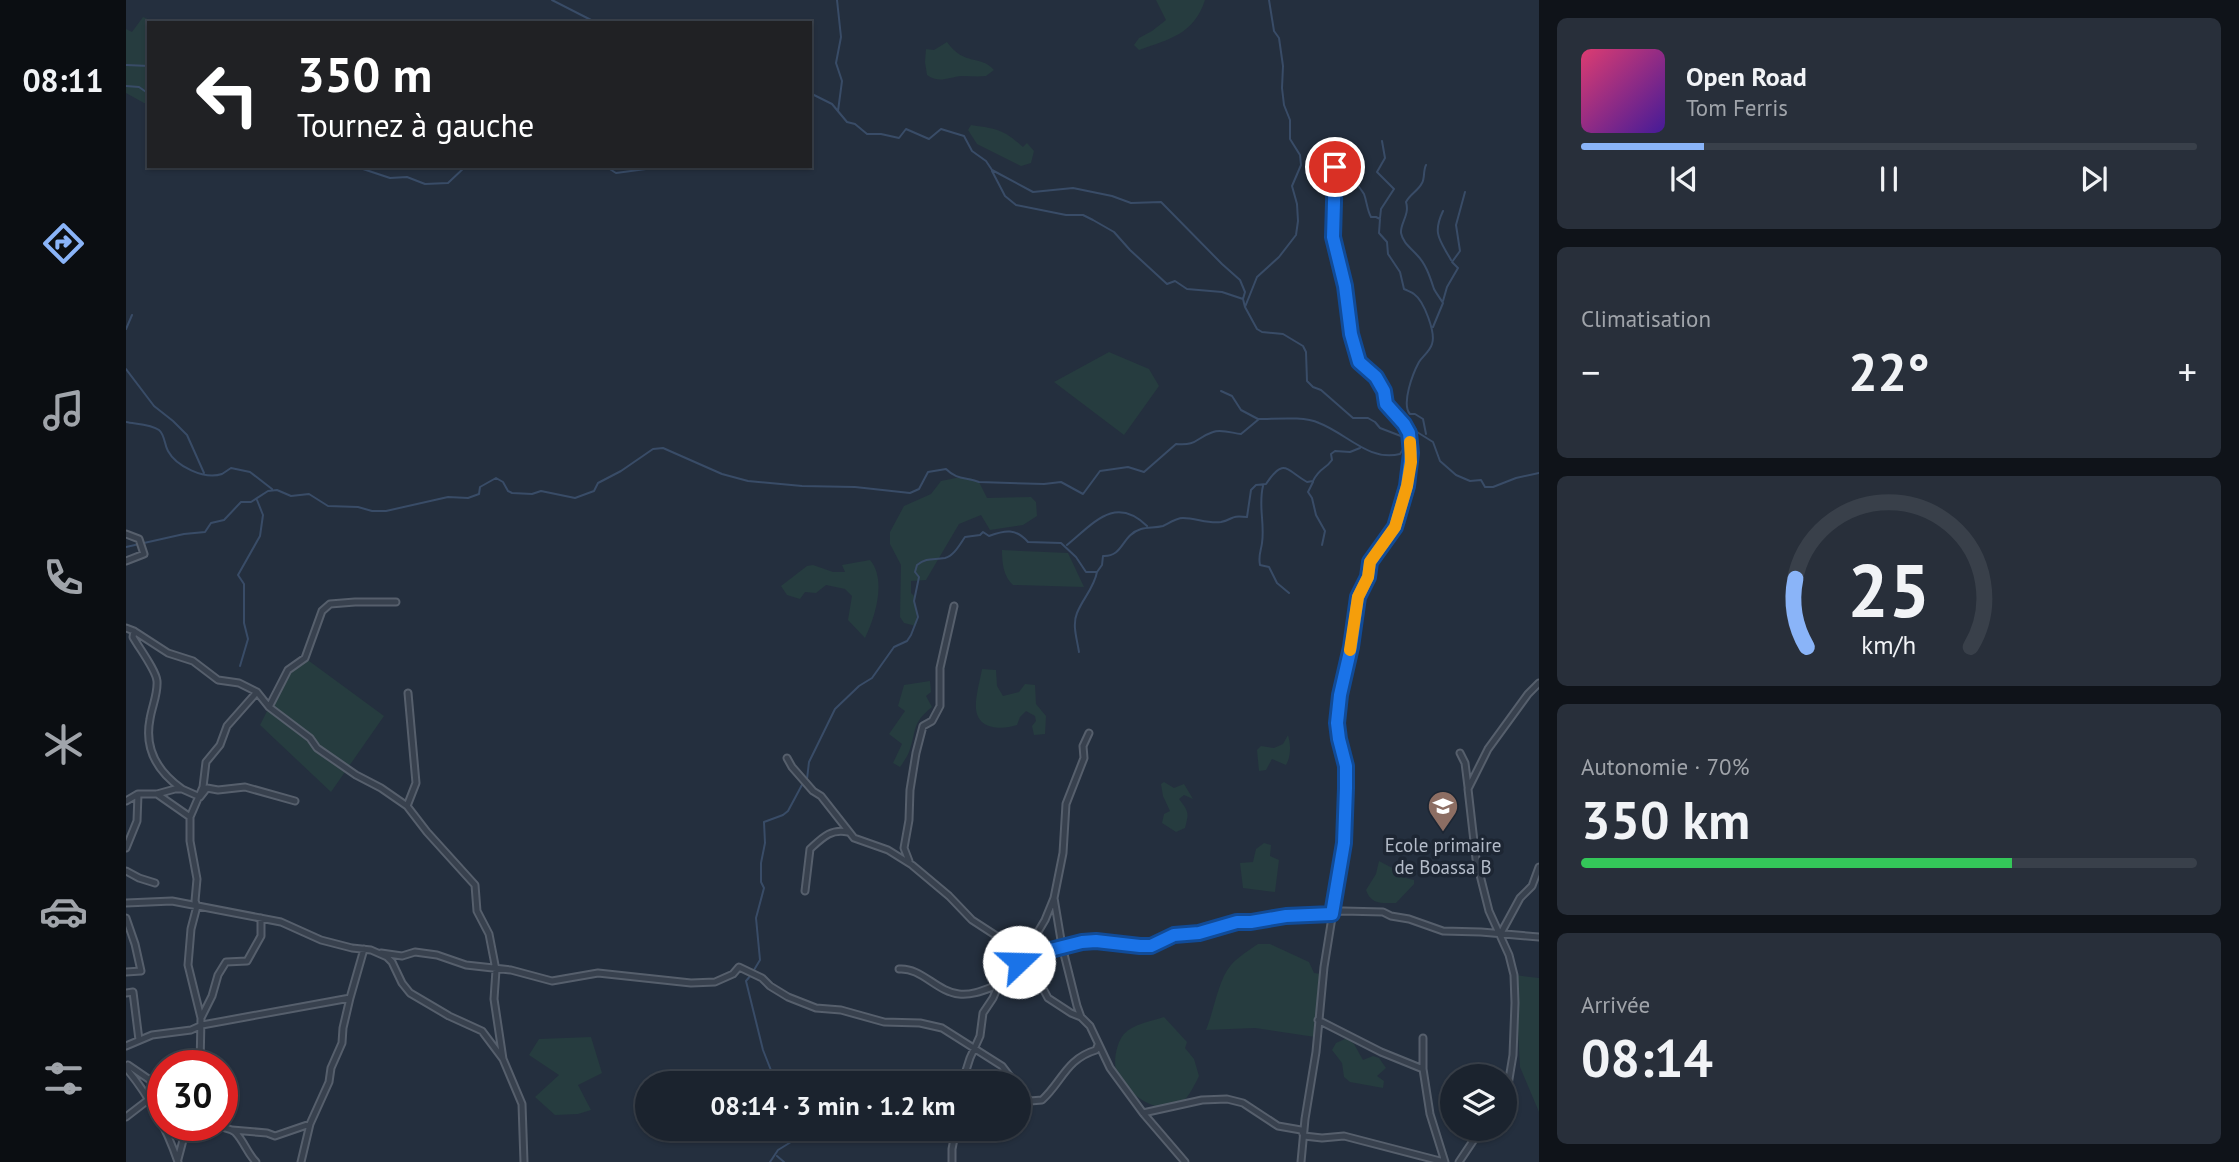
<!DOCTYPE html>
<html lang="fr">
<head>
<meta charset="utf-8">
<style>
	body { margin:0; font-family:"PT Sans",sans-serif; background:#282f3a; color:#f1f3f6; height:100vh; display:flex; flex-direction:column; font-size:26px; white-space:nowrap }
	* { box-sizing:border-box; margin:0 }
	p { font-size:23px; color:#a0a4aa }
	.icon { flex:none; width:38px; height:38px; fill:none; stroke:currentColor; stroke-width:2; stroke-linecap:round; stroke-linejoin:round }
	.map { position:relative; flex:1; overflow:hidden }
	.drawer { display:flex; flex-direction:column; gap:18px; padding:18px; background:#0f1319; width:700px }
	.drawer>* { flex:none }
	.top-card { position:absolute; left:21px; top:21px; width:665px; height:147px; border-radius:0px; box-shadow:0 2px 5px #0004,0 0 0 2px #39404a; background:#202124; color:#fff; overflow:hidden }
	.controls { position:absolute; left:1314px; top:1064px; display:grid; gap:14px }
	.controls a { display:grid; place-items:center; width:77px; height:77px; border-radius:50%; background:#1b232e; box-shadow:0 2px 5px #0004,0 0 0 2px #39404a; font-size:35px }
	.speed { position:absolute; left:21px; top:1050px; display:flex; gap:14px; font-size:35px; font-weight:700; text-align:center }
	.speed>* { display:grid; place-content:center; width:91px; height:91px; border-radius:50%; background:#1b232e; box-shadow:0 2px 5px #0004,0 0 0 2px #39404a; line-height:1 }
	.speed .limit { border:10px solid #d22; background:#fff; color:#111 }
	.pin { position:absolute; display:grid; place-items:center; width:60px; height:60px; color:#fff; margin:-30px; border:4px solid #fff; border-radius:50%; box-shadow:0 2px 7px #0007 }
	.me { position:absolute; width:77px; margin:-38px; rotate:69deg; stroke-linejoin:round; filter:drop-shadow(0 0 5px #0008) }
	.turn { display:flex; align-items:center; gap:24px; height:147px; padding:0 35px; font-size:32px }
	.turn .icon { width:91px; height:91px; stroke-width:2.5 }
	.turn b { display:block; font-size:49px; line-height:60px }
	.big { font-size:52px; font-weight:700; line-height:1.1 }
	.drawer .card { flex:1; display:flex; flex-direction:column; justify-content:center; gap:10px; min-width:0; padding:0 24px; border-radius:10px; background:#282f3a }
	.drawer .dial { align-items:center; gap:0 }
	.dial svg { height:182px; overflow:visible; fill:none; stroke:#39404a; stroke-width:7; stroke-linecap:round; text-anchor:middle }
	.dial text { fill:#f1f3f6; stroke:none }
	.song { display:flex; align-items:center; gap:21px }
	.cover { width:84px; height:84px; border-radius:10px; background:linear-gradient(135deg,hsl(340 70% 55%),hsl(260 70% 35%)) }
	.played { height:7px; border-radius:4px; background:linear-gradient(90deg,#8ab4f8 20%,#39404a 20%) }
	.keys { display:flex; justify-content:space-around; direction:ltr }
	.heat { display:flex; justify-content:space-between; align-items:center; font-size:38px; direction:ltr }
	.charge { height:10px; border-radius:5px; background:linear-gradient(90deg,#34c759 70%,#39404a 0) }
	.trip { position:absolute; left:509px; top:1071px; width:396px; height:70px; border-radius:35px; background:#1b232e; box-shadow:0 2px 5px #0004,0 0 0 2px #39404a; font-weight:700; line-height:70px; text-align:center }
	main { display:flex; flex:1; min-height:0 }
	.tab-bar { display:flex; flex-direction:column; width:126px; justify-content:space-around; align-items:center; background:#0b0e12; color:#a0a4aa }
	.tab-bar .icon { width:49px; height:49px }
	.tab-bar .active { color:#8ab4f8 }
	.tab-bar b { font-size:32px; color:#f1f3f6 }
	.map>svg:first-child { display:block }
</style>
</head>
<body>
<main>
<nav class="tab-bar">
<b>08:11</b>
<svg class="icon active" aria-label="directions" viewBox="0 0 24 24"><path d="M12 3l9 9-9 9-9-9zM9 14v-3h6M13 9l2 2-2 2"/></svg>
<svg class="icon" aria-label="music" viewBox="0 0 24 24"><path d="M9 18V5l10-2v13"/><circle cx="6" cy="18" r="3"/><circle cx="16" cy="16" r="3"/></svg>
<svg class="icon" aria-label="phone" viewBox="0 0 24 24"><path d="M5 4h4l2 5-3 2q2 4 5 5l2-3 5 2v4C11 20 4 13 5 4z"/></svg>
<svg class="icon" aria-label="climate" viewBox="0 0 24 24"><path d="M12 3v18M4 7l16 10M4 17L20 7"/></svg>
<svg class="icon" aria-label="car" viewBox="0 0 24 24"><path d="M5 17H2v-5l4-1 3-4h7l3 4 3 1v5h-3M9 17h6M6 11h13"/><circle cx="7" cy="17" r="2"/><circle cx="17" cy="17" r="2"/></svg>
<svg class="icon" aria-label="filters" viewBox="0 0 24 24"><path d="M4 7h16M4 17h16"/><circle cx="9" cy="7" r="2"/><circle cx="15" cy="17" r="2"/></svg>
</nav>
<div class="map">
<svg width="1413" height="1162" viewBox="0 0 1413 1162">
	<rect width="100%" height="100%" fill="#242f3e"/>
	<path fill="#263c3f" d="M1030,0H1079C1068,34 1044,39 1013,50L1008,45L1013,38L1026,31L1040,20Z
		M17,17L31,23H23V103H18L0,93V29L6,32Z
		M821,42C839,67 854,54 868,70L860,76C852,77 844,76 836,76C822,77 814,84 801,75L799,62L800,49L808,50Z
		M845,125C871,129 877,129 897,147L901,143L908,151L905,163L895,166L851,144L842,130Z
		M983,352L1023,369L1033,386L998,435L928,382Z
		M830,478H844L853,482L861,498L905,497L910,502L911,516L897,525L864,530L855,515L833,524L800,580L785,581V593L789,597C787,607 793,614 790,626L778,623L774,617L775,565L764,544V532L778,506L805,494L815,481Z
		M876,550L942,553L958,587L887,585C877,576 876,562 876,550Z
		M744,560C761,580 749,617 739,638L722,620L726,596L719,589L700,585L690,593L679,592L674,599L661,595L655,586L681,566L687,565L707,572H719L716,565Z
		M179,658L258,716L205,792L134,725L162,670Z
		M856,669L870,670L871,686L877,696L893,692L899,684L909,685L910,704L920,716L919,734L908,735L906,726L910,721L909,716L900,711L894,717L891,725C876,730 852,730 850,709C849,697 854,681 856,669Z
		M804,681L805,692L800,696L806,707C785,724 791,730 783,752C781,757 777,763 774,767L767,763L776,744L763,734L779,711L772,706L778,685Z
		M1162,735C1165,745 1165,756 1160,765L1146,759L1140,770L1133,771L1131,750L1135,746L1148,748L1157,744Z
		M1038,782L1048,788L1058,784L1067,799L1058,795L1053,799C1063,812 1063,813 1059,828L1050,832L1036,823L1038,814L1044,811L1037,796L1035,784Z
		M1138,843L1145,845L1144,856L1153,860L1149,892L1117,888L1114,863L1127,862L1130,849Z
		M1253,861L1268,869L1272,876L1288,880V884L1270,903C1256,903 1245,905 1240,890L1250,874Z
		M1132,944H1144L1183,962L1188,973L1201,975L1195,1019H1191L1189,1037L1129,1028L1080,1030C1088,1011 1092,980 1105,965C1112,957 1123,950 1132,944Z
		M1389,975L1413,978V1112L1394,1067Z
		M1038,1017L1061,1042L1059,1048L1068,1059L1073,1076C1068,1086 1061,1102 1050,1106C1029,1114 1002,1093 992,1076C986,1065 990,1043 998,1034C1007,1024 1026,1021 1038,1017Z
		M465,1037L476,1073L452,1085L465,1110L452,1114L429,1115L409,1097L433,1075L403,1055L413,1039Z
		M1221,1038L1228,1044L1237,1060L1247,1056L1253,1058L1260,1068L1251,1076L1258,1081L1257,1088L1224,1082L1218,1077L1216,1063L1206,1050L1210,1043Z"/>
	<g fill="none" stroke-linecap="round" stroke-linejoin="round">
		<path stroke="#394c67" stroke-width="2" d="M426,0L471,23
			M711,0L715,37L710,63L716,81L712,111
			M0,65L23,66
			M0,86L13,87L23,94
			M684,93L706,104L721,122L729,124L741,134H755L773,138L780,129L803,139L815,129L838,136L846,151L860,161L866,170L907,192L947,188L986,196L1005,203L1035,202L1096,264L1114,280L1119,292L1117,299L1119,307L1131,329L1136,332L1157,334L1177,346L1180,352L1181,381L1187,387L1195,390L1227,418H1242L1249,422L1254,428L1280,438
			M1225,154L1231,176L1228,180C1231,185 1235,189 1238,194C1241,202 1241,210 1245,217H1250L1254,219L1253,233L1261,242L1262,254L1274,272L1278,289C1282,291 1286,292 1288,294C1298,301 1310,333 1306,344C1304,351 1297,356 1293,362C1287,373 1275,404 1284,414H1289L1297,419L1300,434
			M1300,165C1297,171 1299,178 1296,183C1292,191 1284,194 1280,202C1284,215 1274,223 1275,233C1277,243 1285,248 1291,255C1300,264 1304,277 1308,289C1310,293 1314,298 1317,303L1307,327
			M228,166L264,178L281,177L299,184L322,183L340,166
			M479,166L490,173L520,169L524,166
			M866,171L879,196L890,205L940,215H957L967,220L988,232L1004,250L1041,284L1049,281L1061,289L1096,292L1117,299
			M1317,211C1306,234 1314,240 1325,260
			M1254,218L1255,209L1268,189L1251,172L1259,158L1256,141
			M1317,301L1321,287L1332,268L1326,262L1334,251L1330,225L1339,192
			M1119,307L1131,277L1153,257L1170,235L1172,221L1171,204L1166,186L1175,165L1174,155L1164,139V120L1158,105L1156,88L1157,66L1153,38L1148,31L1143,0
			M0,329L6,315
			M0,369L28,406L47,421L61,435L78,473
			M1095,391L1106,396L1115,410L1132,419
			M0,422C9,424 25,424 33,430C39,435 38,444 42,451C50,466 78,480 96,474C99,472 102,470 105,468L124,472L146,489
			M1285,436L1291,432L1307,442L1314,461L1330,475L1344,481L1355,480L1359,487H1367L1390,478L1413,473
			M1187,482L1182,492L1186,498L1190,515L1199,531L1196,545
			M1137,486C1132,506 1139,523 1136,543C1135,551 1132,556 1134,565L1143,567L1151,583L1163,593
			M941,545C968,523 989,495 1021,526
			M0,547L58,534L79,532L85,523L98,520L115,502H125L142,491L151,490L165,496L183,494L202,506L232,507L246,511H260L322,497L342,498L353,494L354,487L370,478L377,482L382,491L386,493L406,494L415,491L449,498L468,491L472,483L495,471L527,449L537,448L596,474L622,481L676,486L729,487L784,493L793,489L802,472L820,469C831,480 839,477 853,482L918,484L935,482L957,494L974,471L1002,467L1018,472L1050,444C1072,446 1069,438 1087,432C1095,429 1106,433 1115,434L1133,419C1150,419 1178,416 1193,423C1220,433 1243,462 1274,454L1282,441
			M953,652C951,639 946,625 951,613C957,598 968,588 971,572
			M114,666L122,639L118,623V584L112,575L134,536L137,515L131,500
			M681,779L683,762L709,709L733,686L746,678L768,647L781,641L785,635L792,617L788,601L793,577L789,572L791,565C801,557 807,560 819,558C828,556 834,544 839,537L854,535L857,532L863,536C879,530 890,528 902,542L935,543L950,557L960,572H971L976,565L977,556C998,557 995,535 1015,529C1022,527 1029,528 1037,526C1043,523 1050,518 1057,518C1070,518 1082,524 1095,522C1109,519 1103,515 1121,517L1125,490L1130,485L1140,484C1158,457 1160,470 1181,482L1187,481C1194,467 1199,470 1206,460L1205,454L1209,451L1224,452L1234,448
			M628,970L634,960L630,918L638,888L635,882V863L639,843L638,822L657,815L662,811L677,783
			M625,975L620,981L637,1050L650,1083
			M651,1156L658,1162
			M644,1162L652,1150L665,1142L666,1129"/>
		<g stroke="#565f6c" stroke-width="9">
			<path id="minor" d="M0,534L13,539L18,554L0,561
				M0,628L8,631L42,653L67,661L92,680L113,683L131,692L143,707L184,738L191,748L230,775L255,788L281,806L301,832L349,885L351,911L363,934L370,970L368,999L377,1059
				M8,631L7,637C13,648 30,670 31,681C32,694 26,706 24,719C18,749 32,772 56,789
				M143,707L162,670L179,658L196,611L204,604L229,602H270
				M1334,753L1339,763L1342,787
				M661,758L666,767L687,791L695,796L728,838L762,850L786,865L823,896L846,920L889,948L905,966L922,998L945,1013L955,1017L964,1026L984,1068L1017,1113L1059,1162
				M31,794L64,817
				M0,801L12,794H31L49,789H56L74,797L81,788L92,790L119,787L169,801
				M281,806L290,783L282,693
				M0,848L11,821L12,794
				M783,861L778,848L783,820L784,790L790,753L797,726L806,721L814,706V668L828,606
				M0,871L13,878L29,883
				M679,891L684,849C696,838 705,828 722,832
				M928,898L936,946L951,1006L955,1017
				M0,903L46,901L155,922L195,940L226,948L245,950L261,957L266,962L276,983L284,993L323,1016L356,1031L377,1059L396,1104L398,1162
				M0,918L9,944L15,971L0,972
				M1375,933L1394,898L1406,886L1413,867
				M255,953L276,956L289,952L311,955L340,965L385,970L426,981L472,973L565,983L589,982L607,974L613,967L636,978L644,986L662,997L690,1008L715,1010L758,1022L794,1023L816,1028L876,1066L889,1083
				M897,957L956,942L970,941L1014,946L1025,945L1048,935L1073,933L1111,922H1125L1160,916H1178L1217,911L1257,912L1265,916L1283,919L1317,931L1355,932L1413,937
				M773,969C795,967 811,992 833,994C861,997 882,970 914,984
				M0,993L7,992L13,1040
				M75,1018L86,996L92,975L100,962L121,961L135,936V918
				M1192,1020L1255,1052L1297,1069L1304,1114L1319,1162
				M0,1046L26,1035L65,1030L76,1025L224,998L238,949
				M2,1065L37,1089
				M74,1066L75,1018L62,965L65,929L71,906L69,901L71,879L64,841V817L77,787L80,762L94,745L101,726L131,692
				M0,1068C22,1094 41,1129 52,1162
				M1297,1069V1038
				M836,1083L844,1058L854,1036L857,1013L867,998L873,984L897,957L919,920L928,898L937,853L940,804L958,758L957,746L963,733
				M892,1088L904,1101L916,1100C936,1082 940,1059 970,1050L972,1045
				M1379,1090L1382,1085L1387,1055L1389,1003L1388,975L1383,955L1363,911L1350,859L1342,789L1362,749L1402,694L1413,683
				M1017,1113L1076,1100L1101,1099L1117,1103L1152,1126L1175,1130L1178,1136L1196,1138L1218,1136L1318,1162
				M0,1117L22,1100
				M92,1125C98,1129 104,1128 109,1132C118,1141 121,1153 130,1162
				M106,1130L141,1133L149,1136L184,1124
				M52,1159L61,1125
				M175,1162L184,1124L203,1082L205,1068L216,1043L217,1028L224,998
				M826,1162V1149L830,1129
				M1175,1162L1179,1119L1190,1052L1198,967L1218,843L1220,766L1213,739L1211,723L1214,695L1225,647L1232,597L1242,577L1244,562L1269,527L1281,486L1285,453L1283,433L1278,423L1260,404L1258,391L1250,377L1233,362L1225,334L1219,286L1207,237L1209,167L1206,143
				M1333,1162L1355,1129"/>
		</g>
		<use href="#minor" stroke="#38414e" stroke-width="5"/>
	</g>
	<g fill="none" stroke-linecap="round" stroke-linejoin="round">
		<g stroke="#114b97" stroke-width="18">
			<path id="route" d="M893,962L897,957L956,942L970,941L1014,946H1025L1048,935L1073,933L1111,922H1125L1160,916L1206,914L1218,843L1220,788V766L1213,739L1211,723L1214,695L1225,647L1232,597L1242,577L1244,562L1269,527L1281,486L1285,453L1283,433L1278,424L1260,404L1258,391L1250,377L1233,362L1225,334L1219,286L1207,237L1209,167"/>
		</g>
		<use href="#route" stroke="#1a73e8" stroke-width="12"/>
		<path stroke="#f59e0b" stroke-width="12" d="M1224,650L1232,597L1242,577L1244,562L1269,527L1281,486L1285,462L1284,442"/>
	</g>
	<defs>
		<g id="school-pin" transform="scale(1.575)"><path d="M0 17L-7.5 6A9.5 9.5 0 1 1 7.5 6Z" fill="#8d6e63" stroke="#1d2633"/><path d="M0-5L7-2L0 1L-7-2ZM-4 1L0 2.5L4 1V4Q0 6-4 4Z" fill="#fff"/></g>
	</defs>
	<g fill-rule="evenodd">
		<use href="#school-pin" x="1317" y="806"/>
	</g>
	<g text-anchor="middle" stroke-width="7" stroke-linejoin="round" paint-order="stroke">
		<g font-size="19" fill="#b4bcc9" stroke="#1d2633">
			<text x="1317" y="852">Ecole primaire<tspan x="1317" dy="22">de Boassa B</tspan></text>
		</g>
	</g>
</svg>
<div class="controls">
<a><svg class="icon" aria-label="layers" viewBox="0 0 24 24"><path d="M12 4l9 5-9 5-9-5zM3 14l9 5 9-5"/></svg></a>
</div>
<div class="speed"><div class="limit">30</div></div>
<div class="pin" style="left:1209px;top:167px;background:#d93025"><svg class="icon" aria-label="arrive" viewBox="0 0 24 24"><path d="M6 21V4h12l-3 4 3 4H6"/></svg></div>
<svg class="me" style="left:893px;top:962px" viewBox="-20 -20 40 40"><circle r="19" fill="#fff"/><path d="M0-13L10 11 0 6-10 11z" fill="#1a73e8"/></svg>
<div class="trip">08:14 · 3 min · 1.2 km</div>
<div class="top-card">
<div class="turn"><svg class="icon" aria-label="left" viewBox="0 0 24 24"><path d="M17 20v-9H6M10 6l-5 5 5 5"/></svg><div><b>350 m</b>Tournez à gauche</div></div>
</div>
</div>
<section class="drawer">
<div class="card">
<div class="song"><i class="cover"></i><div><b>Open Road</b><p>Tom Ferris</p></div></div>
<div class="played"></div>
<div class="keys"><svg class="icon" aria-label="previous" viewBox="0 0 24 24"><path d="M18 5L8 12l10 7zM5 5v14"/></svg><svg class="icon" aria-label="pause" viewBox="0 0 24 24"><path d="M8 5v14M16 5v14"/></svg><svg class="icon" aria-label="next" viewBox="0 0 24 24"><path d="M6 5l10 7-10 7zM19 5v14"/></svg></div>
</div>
<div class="card"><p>Climatisation</p>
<div class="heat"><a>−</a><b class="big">22°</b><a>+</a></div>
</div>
<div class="card dial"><svg viewBox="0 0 100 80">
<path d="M14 69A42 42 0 1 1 86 69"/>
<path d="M14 69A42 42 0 0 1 9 39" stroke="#8ab4f8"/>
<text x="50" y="56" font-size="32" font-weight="700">25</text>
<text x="50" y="72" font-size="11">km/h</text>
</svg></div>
<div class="card"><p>Autonomie · 70%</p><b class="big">350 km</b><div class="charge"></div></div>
<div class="card"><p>Arrivée</p><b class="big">08:14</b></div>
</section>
</main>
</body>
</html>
